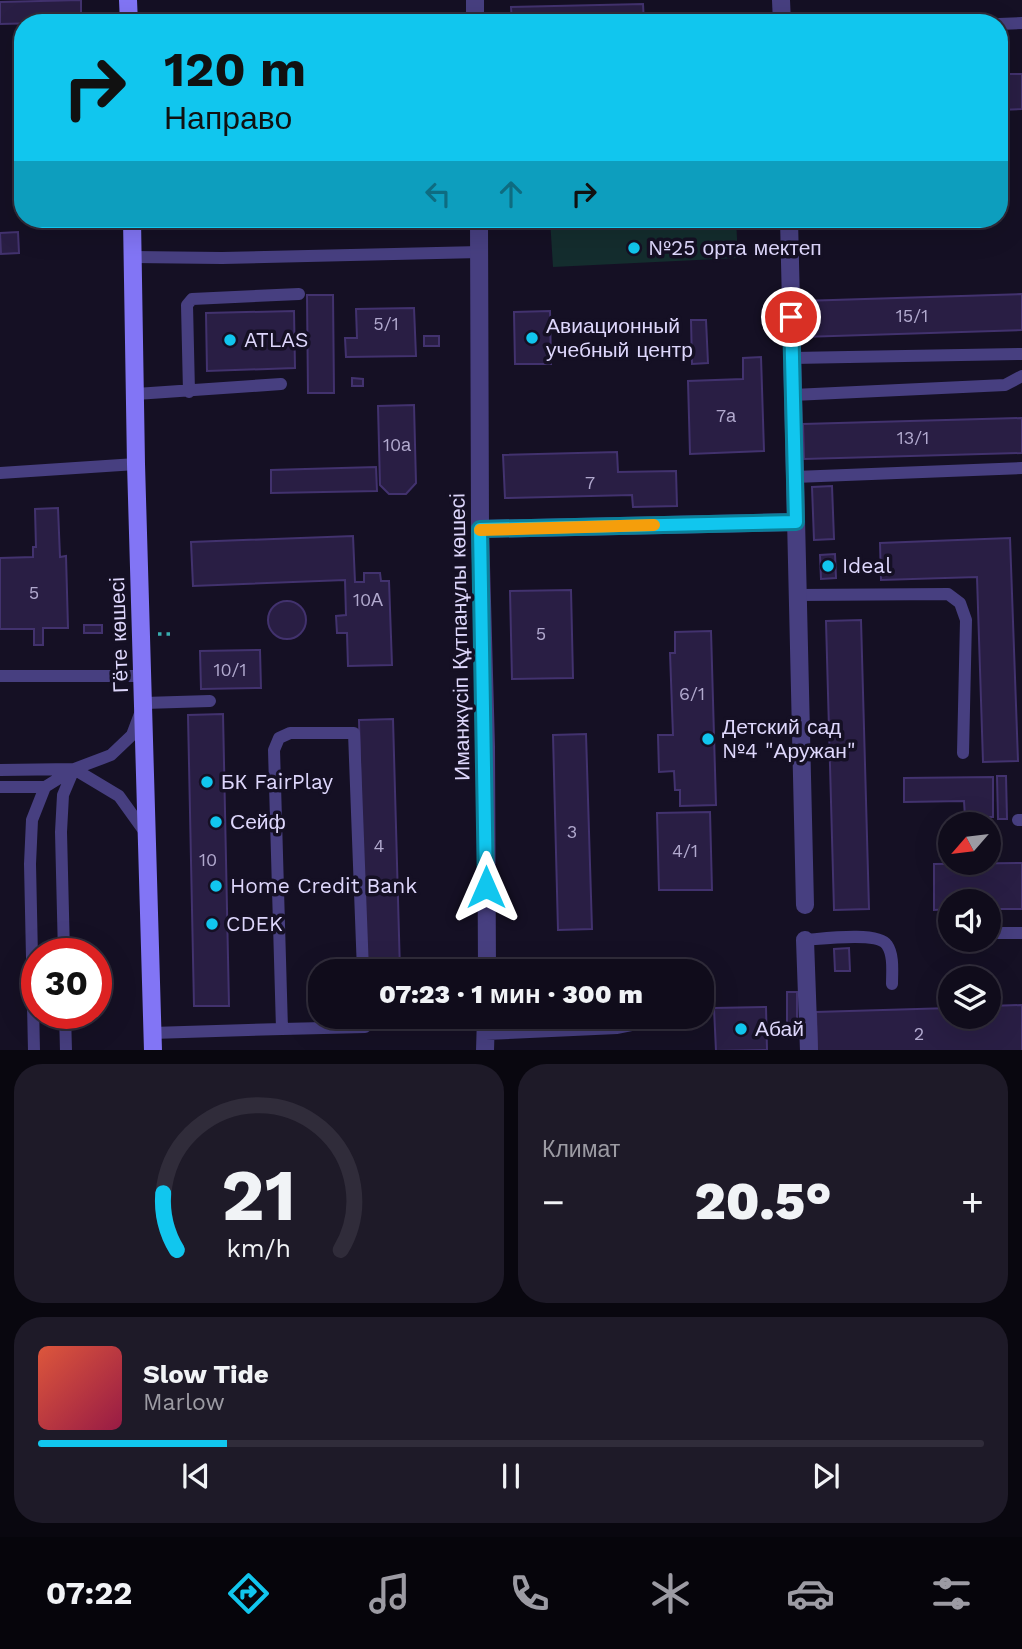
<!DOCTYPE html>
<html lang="ru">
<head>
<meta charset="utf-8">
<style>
	body { margin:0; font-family:"Work Sans",sans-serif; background:#1e1a28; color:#f1f3f6; height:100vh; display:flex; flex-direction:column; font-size:26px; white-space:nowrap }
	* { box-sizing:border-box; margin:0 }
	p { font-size:23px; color:#9c9ba3 }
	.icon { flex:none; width:38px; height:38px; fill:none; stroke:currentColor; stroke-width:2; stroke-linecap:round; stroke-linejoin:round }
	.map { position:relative; height:1050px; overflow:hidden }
	.sheet { display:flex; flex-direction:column; gap:14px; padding:14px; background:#09070f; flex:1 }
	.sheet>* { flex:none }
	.top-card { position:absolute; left:14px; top:14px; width:994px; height:214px; border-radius:28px; box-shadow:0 7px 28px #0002,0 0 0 2px #302c3a; background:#11c6ee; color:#111; overflow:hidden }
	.needle { width:46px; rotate:242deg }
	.buttons { position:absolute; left:938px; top:812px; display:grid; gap:14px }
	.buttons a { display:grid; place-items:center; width:63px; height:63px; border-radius:50%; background:#100c1b; box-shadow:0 7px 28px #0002,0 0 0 2px #302c3a; font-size:35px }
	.speed { position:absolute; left:21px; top:938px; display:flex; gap:14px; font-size:35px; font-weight:700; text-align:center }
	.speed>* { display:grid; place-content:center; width:91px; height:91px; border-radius:50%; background:#100c1b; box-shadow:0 7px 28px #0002,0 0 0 2px #302c3a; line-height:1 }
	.speed .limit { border:10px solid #d22; background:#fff; color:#111 }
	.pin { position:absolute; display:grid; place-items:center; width:60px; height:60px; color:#fff; margin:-30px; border:4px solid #fff; border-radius:50%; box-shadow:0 2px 7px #0007 }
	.me { position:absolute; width:77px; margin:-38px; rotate:0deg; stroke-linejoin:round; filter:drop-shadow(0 0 5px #0008) }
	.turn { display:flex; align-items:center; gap:24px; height:147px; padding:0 35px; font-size:32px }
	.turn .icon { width:91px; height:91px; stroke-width:2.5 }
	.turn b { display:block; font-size:49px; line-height:60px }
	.lanes { display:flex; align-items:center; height:66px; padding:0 35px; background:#0003; justify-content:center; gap:35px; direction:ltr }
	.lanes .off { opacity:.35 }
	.big { font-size:52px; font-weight:800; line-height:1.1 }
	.sheet .tile { flex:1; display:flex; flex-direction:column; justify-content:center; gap:10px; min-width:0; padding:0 24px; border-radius:28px; background:#1e1a28 }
	.sheet .dial { align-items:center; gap:0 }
	.dial svg { height:182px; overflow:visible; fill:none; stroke:#302c3a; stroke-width:7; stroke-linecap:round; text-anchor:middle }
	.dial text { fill:#f1f3f6; stroke:none }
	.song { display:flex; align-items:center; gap:21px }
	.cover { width:84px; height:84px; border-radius:10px; background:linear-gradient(135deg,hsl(10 70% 55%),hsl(340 70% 35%)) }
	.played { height:7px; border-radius:4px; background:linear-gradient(90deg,#11c6ee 20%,#302c3a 20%) }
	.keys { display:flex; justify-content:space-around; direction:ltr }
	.heat { display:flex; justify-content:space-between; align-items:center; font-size:38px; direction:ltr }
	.sheet .tiles { flex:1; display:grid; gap:14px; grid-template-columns:1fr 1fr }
	.tile:last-child { grid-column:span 2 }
	.trip { position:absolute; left:308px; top:959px; width:406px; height:70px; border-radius:28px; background:#100c1b; box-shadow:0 7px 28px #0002,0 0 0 2px #302c3a; font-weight:800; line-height:70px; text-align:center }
	.tab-bar { display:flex; height:112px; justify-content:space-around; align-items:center; background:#06050b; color:#9c9ba3 }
	.tab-bar .icon { width:49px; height:49px }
	.tab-bar .active { color:#11c6ee }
	.tab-bar b { font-size:32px; color:#f1f3f6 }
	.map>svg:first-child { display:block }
</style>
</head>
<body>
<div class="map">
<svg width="1022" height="1051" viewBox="0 0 1022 1051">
	<rect width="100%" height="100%" fill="#151024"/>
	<path fill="#142d2e" d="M550,219H736L738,258L553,267Z"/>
	<path fill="#291e44" stroke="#42326e" stroke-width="2" d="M81,0V22L0,24V2Z
		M643,4L644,23H512L511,7Z
		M999,74H1022V109L999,110Z
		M18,232L19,253L1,254L0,233Z
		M1022,294V330L802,337L801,301Z
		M307,295H333L334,393H308Z
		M414,308L416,356L346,357L345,338H357L356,309Z
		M294,311L295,368L207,371L206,313Z
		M550,311L551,364H515L514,312Z
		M691,320H706L708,363L692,364Z
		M424,336H439V346H424Z
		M761,357L764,451L690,454L688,381L743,379V358Z
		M352,378L363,379V386H352Z
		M414,405L416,483L406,494H389L380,485L378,406Z
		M1022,418V453L804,459L803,424Z
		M617,452L618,472L676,471L677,506L633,507L632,495L505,498L503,455Z
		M376,467L377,491L271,493V470Z
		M832,486L834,539L814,540L812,487Z
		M58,508L60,557L66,556L68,628H43V645H34V629H0V558L33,557V547H36L35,509Z
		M353,536L355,582H364V573H380L381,581H389L392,665L348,666L347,633H337L336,616L346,615L345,580L193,586L191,542Z
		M1010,538L1018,761L983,762L977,577L881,580L880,543Z
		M835,554L836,578L821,579L820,555Z
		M571,590L573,678L512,679L510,591Z
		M268 620a19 19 0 1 1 38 0a19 19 0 1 1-38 0Z
		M861,620L869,909L834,910L826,621Z
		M84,625H102V633H84Z
		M711,631L716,805L680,806V790H675L674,771L659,772L658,735H673L670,653H675V632Z
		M260,650L261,688L201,689L200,651Z
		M223,714L229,1006H194L188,715Z
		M393,719L400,971H365L359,720Z
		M586,734L592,929L558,930L553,735Z
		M997,776H1006L1007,819H998Z
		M993,777V817H965L964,801L904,802V778Z
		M710,812L712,890H659L657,813Z
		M1022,863V909H989V901H950V909L934,910V864Z
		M849,948L850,971H835L834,949Z
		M787,992H797V1038H787Z
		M1022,1005V1051H817L816,1012L950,1008V1017H989V1006Z
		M766,1007L767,1050L716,1051L714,1008Z"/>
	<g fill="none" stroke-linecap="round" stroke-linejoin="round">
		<path stroke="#38adaf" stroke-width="3.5" stroke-dasharray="3.5 5" stroke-linecap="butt" d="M158,634H170
			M382,1026L468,1023"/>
		<path stroke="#473f80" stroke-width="12" d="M999,24L1022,23
			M133,257L222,258L480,252
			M792,358L1022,354
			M189,392L187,305L192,299L299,294
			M136,394L281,384
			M793,395L1005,385L1022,376
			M0,473L136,464
			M795,477L1022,468
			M797,595L948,594L960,603L966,620L963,753
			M0,676H143
			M0,770L74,769L119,796L147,835
			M0,787H45
			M1018,820H1022
			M989,933H1022
			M946,934H950
			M805,940C821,939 878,931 887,945C894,955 892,972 892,984
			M64,954L61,832L63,795L74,769
			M640,971L694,970
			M65,1013L66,1051
			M282,1029L365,1027V1017
			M152,1033L282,1029L274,750L279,738L290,733H354L363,971
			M34,1051L30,864L32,820L45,787L74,769L111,755L132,735L144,703L210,701"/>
		<path stroke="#473f80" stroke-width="18" d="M475,0V23
			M781,0L782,23
			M479,219L480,529L486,747L487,971
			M789,219L805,905
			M480,529L795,522
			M805,940L809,1051
			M486,1031L617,1025L657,1017
			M485,1051L486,1017"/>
		<path stroke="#8275f5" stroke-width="18" d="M128,0L129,23
			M132,219L136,464L153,1051"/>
	</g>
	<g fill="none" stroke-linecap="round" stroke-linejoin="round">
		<g stroke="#0b819b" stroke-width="18">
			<path id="route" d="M486,887L480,529L796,522L791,317"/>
		</g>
		<use href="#route" stroke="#11c6ee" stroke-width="12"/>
		<path stroke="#f59e0b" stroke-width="12" d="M480,530L654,525"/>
	</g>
	<g fill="#11c6ee" stroke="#151024" stroke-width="2.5">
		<circle cx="634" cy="248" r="7"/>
		<circle cx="532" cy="338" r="7"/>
		<circle cx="230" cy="340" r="7"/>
		<circle cx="828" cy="566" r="7"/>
		<circle cx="708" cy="739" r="7"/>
		<circle cx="207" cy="782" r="7"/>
		<circle cx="216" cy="822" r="7"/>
		<circle cx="216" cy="886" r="7"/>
		<circle cx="212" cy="924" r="7"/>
		<circle cx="741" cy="1029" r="7"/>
	</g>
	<g text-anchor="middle" stroke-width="7" stroke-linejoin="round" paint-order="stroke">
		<g font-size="18" fill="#b1a9ce">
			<text x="912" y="322">15/1</text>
			<text x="386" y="330">5/1</text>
			<text x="726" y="422">7а</text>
			<text x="913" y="444">13/1</text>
			<text x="397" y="451">10а</text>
			<text x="590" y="489">7</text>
			<text x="34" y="599">5</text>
			<text x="368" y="606">10А</text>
			<text x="541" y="640">5</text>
			<text x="230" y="676">10/1</text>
			<text x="692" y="700">6/1</text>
			<text x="572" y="838">3</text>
			<text x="379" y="852">4</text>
			<text x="685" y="857">4/1</text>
			<text x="208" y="866">10</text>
			<text x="919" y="1040">2</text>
		</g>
		<g font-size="21" fill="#ded7fc" stroke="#151024" text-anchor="start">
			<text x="648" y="255">№25 орта мектеп</text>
			<text x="546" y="333">Авиационный<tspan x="546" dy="24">учебный центр</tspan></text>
			<text x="244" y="347">ATLAS</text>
			<text x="842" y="573">Ideal</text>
			<text x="722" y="734">Детский сад<tspan x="722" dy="24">№4 "Аружан"</tspan></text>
			<text x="221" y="789">БК FairPlay</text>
			<text x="230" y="829">Сейф</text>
			<text x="230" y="893">Home Credit Bank</text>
			<text x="226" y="931">CDEK</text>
			<text x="755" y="1036">Абай</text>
		</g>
		<g font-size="21" fill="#ded7fc" stroke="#151024">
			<text transform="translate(119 635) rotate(-92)" y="7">Гёте көшесі</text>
			<text transform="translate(460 637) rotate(-91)" y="7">Иманжүсіп Құтпанұлы көшесі</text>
		</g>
	</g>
</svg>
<div class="buttons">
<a><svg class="needle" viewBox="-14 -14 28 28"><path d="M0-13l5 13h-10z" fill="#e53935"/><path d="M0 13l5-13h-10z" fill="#9c9ba3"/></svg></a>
<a><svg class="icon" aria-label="sound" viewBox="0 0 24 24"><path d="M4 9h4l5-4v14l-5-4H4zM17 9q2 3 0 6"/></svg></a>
<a><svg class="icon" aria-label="layers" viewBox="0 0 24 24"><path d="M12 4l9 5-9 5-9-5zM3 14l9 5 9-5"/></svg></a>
</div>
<div class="speed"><div class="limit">30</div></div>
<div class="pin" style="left:791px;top:317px;background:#d93025"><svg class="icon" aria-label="arrive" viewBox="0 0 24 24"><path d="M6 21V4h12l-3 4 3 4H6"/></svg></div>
<svg class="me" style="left:486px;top:887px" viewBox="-20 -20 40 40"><path d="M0-17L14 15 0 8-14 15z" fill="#11c6ee" stroke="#fff" stroke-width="4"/></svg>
<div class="trip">07:23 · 1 мин · 300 m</div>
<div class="top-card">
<div class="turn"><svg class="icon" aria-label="right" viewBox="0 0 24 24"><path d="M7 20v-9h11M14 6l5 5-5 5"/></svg><div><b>120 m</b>Направо</div></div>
<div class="lanes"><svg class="icon off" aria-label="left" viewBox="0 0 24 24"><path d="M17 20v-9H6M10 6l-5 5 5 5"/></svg><svg class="icon off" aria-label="ahead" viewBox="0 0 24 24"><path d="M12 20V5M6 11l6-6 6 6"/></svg><svg class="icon" aria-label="right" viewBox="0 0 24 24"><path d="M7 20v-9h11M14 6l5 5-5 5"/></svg></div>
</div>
</div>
<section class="sheet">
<div class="tiles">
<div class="tile dial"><svg viewBox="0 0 100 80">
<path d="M14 69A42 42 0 1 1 86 69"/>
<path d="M14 69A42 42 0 0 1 8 44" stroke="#11c6ee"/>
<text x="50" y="56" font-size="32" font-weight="700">21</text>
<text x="50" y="72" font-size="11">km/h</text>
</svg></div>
<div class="tile"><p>Климат</p>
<div class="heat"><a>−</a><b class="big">20.5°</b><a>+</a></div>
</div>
<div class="tile">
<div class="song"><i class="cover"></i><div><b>Slow Tide</b><p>Marlow</p></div></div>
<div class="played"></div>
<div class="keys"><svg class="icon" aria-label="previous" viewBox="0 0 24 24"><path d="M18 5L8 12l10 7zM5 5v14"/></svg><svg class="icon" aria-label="pause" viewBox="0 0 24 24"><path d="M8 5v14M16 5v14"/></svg><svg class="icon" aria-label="next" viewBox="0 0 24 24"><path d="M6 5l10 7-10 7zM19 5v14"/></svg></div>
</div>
</div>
</section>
<nav class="tab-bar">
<b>07:22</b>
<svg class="icon active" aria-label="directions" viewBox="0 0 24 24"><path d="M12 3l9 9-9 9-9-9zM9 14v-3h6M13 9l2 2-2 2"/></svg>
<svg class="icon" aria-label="music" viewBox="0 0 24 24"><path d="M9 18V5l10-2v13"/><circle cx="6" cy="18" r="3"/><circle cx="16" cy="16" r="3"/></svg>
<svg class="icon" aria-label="phone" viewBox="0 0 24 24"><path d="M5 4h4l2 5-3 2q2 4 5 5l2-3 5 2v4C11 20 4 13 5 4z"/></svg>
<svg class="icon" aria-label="climate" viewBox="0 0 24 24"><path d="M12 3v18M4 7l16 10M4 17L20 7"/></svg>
<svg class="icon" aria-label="car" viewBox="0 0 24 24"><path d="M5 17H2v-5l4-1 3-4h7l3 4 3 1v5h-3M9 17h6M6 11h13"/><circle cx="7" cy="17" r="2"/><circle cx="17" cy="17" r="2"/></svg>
<svg class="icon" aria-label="filters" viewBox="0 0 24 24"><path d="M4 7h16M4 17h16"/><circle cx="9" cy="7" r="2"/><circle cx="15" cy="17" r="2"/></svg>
</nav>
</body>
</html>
